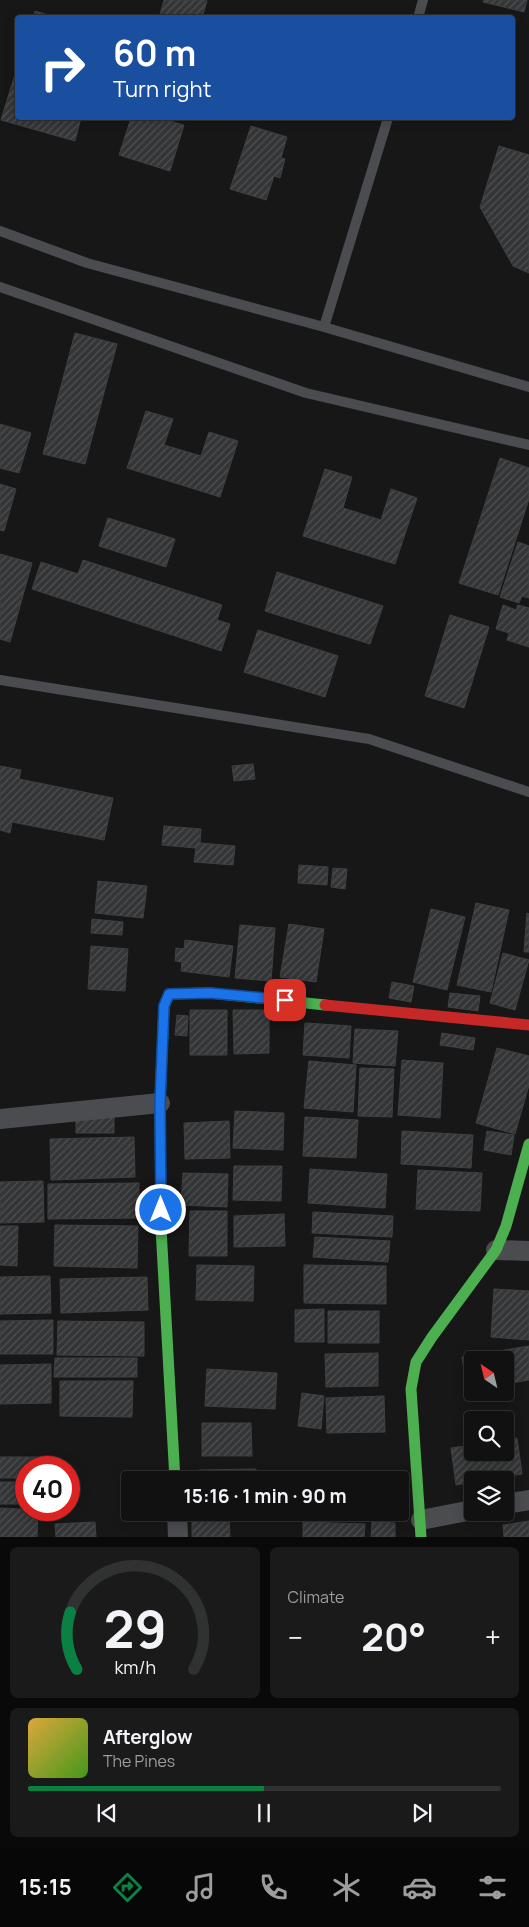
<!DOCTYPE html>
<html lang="en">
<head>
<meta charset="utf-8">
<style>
	body { margin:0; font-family:Manrope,sans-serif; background:#1a1a1a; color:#f1f3f6; height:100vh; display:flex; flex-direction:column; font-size:19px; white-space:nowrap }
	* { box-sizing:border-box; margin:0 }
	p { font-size:16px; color:#9c9d9f }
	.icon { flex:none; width:28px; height:28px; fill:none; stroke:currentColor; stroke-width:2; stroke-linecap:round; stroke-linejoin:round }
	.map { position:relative; height:1537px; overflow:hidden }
	.sheet { display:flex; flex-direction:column; gap:10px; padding:10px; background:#090909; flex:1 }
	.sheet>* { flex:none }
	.top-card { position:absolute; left:15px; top:15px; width:500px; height:105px; border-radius:5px; box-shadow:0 2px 12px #0003,0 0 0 1px #303131; background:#1a4fa0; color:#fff; overflow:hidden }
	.needle { width:32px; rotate:325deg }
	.tools { position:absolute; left:464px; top:1351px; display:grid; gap:10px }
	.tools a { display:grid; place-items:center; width:50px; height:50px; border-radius:5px; background:#111; box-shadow:0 2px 12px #0003,0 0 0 1px #303131; font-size:25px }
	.speed { position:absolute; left:15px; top:1456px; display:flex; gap:10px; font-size:25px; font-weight:700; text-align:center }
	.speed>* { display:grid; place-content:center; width:65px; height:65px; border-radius:50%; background:#111; box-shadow:0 2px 12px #0003,0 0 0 1px #303131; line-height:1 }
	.speed .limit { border:8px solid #d22; background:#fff; color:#111 }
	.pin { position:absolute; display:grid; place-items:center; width:42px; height:42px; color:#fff; margin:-21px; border-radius:10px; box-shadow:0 2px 8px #0006 }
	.me { position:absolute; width:55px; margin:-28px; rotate:0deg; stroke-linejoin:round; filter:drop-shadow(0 0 4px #0008) }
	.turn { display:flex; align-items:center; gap:18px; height:105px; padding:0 15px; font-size:22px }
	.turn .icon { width:65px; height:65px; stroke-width:2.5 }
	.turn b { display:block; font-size:35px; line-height:42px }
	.big { font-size:38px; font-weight:700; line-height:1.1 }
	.sheet .card { flex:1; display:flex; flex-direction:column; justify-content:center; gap:8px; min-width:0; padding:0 18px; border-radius:8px; background:#1a1a1a }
	.sheet .dial { align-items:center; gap:0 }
	.dial svg { height:130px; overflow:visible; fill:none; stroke:#303131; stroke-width:7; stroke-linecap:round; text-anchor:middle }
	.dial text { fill:#f1f3f6; stroke:none }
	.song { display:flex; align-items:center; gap:15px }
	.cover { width:60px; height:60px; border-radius:8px; background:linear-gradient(135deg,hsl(40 70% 55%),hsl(100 70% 35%)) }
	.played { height:5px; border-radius:2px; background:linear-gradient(90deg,#0b8043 50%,#303131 50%) }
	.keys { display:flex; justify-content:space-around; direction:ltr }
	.heat { display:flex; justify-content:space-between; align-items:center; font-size:28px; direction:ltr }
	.sheet .tiles { flex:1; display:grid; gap:10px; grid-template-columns:1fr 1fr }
	.card:last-child { grid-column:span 2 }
	.trip { position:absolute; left:121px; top:1471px; width:288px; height:50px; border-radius:5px; background:#111; box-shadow:0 2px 12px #0003,0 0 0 1px #303131; font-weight:700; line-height:50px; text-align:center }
	.tabs { display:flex; height:80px; justify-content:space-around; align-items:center; background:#070707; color:#9c9d9f }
	.tabs .icon { width:35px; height:35px }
	.tabs .selected { color:#0b8043 }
	.tabs b { font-size:22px; color:#f1f3f6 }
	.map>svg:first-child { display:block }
</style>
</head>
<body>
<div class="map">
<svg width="529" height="1537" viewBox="0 0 529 1537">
	<defs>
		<pattern id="building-hatch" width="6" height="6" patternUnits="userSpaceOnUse" patternTransform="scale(1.25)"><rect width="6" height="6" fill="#343537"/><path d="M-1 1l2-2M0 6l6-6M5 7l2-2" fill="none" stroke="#4f5052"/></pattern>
	</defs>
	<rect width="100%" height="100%" fill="#171717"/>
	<path fill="url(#building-hatch)" stroke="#3f4043" d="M164,0H205L207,1L202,18H159Z
		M484,0H527L524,12L483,2Z
		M35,11L58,18H33Z
		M16,71H18V118H81L75,141L1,120Z
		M131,118H159L184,125L170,171L119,155Z
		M251,126L287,137L281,158L285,159L280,178L274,176L266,200L230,189Z
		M499,146L529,155V273L513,266L480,207Z
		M75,333L117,344L85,464L43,454Z
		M146,411L173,419L164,445L201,456L209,432L238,441L220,497L127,468Z
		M0,424L31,433L19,473L0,468Z
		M500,458L529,468V499L498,595L459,583Z
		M325,469L352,477L343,508L381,520L391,489L417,498L395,564L303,536Z
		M0,484L16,489L4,531L0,530Z
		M108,518L175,539L166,567L99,546Z
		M518,542L529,546V598L522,596L519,603L500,597Z
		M0,554L32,563L10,642L0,639Z
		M83,560L222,605L217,620L230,624L221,651L32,589L41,562L78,574Z
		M277,572L383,606L370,644L265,611Z
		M503,605L516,610L518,605L529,608V647L507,640L509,633L496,629Z
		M450,615L489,627L464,708L425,696Z
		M258,630L338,656L325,697L244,672Z
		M253,764L255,779L234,781L232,766Z
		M0,766L21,770L19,779L113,798L104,840L12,822L10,833L0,830Z
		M164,826L201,829L200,843L235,846L233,865L194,862L196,848L162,845Z
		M299,865L328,867L327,885L298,883Z
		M333,868L347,869L345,889L331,887Z
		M98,881L147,886L143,918L95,913Z
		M476,903L509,910L491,992L457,985Z
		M431,909L465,917L447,990L413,982Z
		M527,913L529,914V952H524Z
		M92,919L123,922L122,935L91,933Z
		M289,924L324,929L316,982L280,977Z
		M240,925L275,928L271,981L235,978Z
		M185,940L233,946L229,977L181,971L182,962L175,961L176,948L184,949Z
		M91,946L128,949L125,991L88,989Z
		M503,953L529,960L515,1010L490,1003Z
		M392,982L414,986L411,1002L389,998Z
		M450,993L480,996L478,1011L448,1007Z
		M190,1010H227V1055H190Z
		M233,1010H269V1053L234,1054Z
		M177,1015L188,1016L187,1036L175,1035Z
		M305,1023L351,1026L349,1058L303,1055Z
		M355,1029L398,1031L395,1066L353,1063Z
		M442,1033L475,1038L473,1050L440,1045Z
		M497,1048L529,1056V1085L515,1134L476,1123Z
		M402,1060L443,1063L440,1118L398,1115Z
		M309,1061L356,1065L353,1112L304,1108Z
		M360,1068L394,1069L392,1117L358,1116Z
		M235,1111L284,1113L283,1150L233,1148Z
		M76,1117H114V1133H76Z
		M305,1117L358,1120L356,1158L303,1156Z
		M229,1121L230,1158L185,1159L184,1123Z
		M402,1131L473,1135L471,1168L401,1164Z
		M487,1131L514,1135L511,1155L484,1150Z
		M134,1137L135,1177L51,1180L50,1139Z
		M234,1166H282L281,1201L233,1200Z
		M310,1169L387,1174L385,1208L308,1203Z
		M418,1170L482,1173L480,1211L416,1209Z
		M183,1173L228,1174L227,1207L181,1205Z
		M43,1181L44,1222L0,1223V1182Z
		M139,1183V1218L48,1219V1184Z
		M190,1211H227V1256H189Z
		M313,1212L393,1216L392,1237L312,1233Z
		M284,1214L285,1246L234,1247V1216Z
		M55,1225L138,1226L137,1268L54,1266Z
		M0,1226H18L17,1266L0,1265Z
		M315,1237L390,1241L388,1262L313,1257Z
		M197,1265L254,1266L253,1301L196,1300Z
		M304,1265L386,1266V1304L304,1303Z
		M50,1276L51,1313L0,1314V1277Z
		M147,1277L148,1310L61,1313L60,1279Z
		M494,1289L529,1291V1340L491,1337Z
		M324,1309V1342H295V1310Z
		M328,1311H379V1343H328Z
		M53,1320V1354H0V1321Z
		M58,1321L144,1322V1356L57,1355Z
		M529,1346V1380L505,1384V1360H472V1389L467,1390L462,1357Z
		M378,1353V1386L326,1387L325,1354Z
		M55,1358H137V1377H54Z
		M51,1364V1403L0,1404V1365Z
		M207,1369L277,1373L275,1409L205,1406Z
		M60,1381H133L132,1417L60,1416Z
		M302,1393L324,1396L321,1429L298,1426Z
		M384,1396L385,1432L327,1433L326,1398Z
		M202,1423H251L252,1456H202Z
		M517,1438L522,1474L486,1480H472V1482L456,1485L451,1448L472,1445V1452H505V1440Z
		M0,1457H47V1468H26V1478H0Z
		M256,1469V1480H199V1470Z
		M0,1482H26V1504H0Z
		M0,1508L38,1510L37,1537H0Z
		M192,1517H229L230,1537H192Z
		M529,1521V1537H504L503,1525Z
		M95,1522L96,1537H56L55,1524Z
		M303,1522L365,1524L364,1537H303Z
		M372,1522L395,1523V1537H371Z"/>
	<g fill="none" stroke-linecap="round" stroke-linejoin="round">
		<path stroke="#4b4c50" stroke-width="10" d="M418,18L423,0
			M0,231L87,263L324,327L529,387
			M0,287L306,393L529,445
			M324,327L388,118
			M0,680L369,739L529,792"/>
		<path stroke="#4b4c50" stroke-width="20" d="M0,1119L160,1103
			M496,1250L529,1251
			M505,1504L529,1500
			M177,1512L178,1537
			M421,1520L472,1510"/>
		<path stroke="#4caf50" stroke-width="11" d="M175,1480L161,1228L160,1103L164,1006L169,994L210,993L325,1005
			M421,1537L411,1389L416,1362L432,1337L496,1250L506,1226L529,1144"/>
		<path stroke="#c62828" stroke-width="11" d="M325,1005L529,1025"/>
	</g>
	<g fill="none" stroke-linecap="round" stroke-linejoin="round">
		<g stroke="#114b97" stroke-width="12">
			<path id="route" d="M161,1210L160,1103L164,1006L169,994L210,993L285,1000"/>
		</g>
		<use href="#route" stroke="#1a73e8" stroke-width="9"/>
	</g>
</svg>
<div class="tools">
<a><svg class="needle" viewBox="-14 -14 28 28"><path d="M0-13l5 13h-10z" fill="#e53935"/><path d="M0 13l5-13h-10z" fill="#9c9d9f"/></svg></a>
<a><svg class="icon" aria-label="search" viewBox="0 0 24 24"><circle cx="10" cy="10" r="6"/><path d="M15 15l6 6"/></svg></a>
<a><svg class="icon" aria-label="layers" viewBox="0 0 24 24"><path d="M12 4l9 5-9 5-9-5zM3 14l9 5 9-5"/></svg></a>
</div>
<div class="speed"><div class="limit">40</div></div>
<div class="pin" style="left:285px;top:1000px;background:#d93025"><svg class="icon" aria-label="arrive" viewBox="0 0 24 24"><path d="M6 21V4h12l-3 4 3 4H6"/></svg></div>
<svg class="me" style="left:161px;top:1210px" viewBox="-20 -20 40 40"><circle r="17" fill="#1a73e8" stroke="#fff" stroke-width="3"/><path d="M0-11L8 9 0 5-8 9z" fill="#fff"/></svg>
<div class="trip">15:16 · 1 min · 90 m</div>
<div class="top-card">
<div class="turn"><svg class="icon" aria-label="right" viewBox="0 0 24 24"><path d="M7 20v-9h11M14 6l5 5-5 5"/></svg><div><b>60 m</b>Turn right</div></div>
</div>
</div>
<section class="sheet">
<div class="tiles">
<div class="card dial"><svg viewBox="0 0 100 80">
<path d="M14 69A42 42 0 1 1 86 69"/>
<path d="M14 69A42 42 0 0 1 10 34" stroke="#0b8043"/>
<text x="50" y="56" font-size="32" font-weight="700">29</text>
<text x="50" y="72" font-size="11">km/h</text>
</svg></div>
<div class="card"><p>Climate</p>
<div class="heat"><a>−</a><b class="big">20°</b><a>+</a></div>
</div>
<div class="card">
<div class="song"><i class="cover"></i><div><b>Afterglow</b><p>The Pines</p></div></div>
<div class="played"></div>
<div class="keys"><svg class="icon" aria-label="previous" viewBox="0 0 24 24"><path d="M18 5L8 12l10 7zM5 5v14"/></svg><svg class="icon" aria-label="pause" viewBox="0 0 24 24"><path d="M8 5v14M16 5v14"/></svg><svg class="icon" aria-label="next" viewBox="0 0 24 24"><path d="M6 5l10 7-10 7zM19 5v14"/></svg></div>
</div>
</div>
</section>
<nav class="tabs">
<b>15:15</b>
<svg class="icon selected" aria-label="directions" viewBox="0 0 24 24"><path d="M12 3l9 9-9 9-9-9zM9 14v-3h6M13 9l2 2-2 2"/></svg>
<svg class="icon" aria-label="music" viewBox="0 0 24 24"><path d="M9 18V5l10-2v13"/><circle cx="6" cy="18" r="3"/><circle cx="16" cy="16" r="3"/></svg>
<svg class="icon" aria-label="phone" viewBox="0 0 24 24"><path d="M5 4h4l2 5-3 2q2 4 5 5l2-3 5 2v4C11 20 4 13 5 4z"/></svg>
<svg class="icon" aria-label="climate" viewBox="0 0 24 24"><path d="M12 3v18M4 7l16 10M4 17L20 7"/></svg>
<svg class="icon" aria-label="car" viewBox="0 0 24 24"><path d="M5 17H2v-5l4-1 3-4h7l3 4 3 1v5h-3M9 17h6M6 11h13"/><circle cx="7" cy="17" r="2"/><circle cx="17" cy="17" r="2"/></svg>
<svg class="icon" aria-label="filters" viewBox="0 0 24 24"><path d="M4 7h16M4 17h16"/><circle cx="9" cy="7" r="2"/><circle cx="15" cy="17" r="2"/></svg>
</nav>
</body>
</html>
